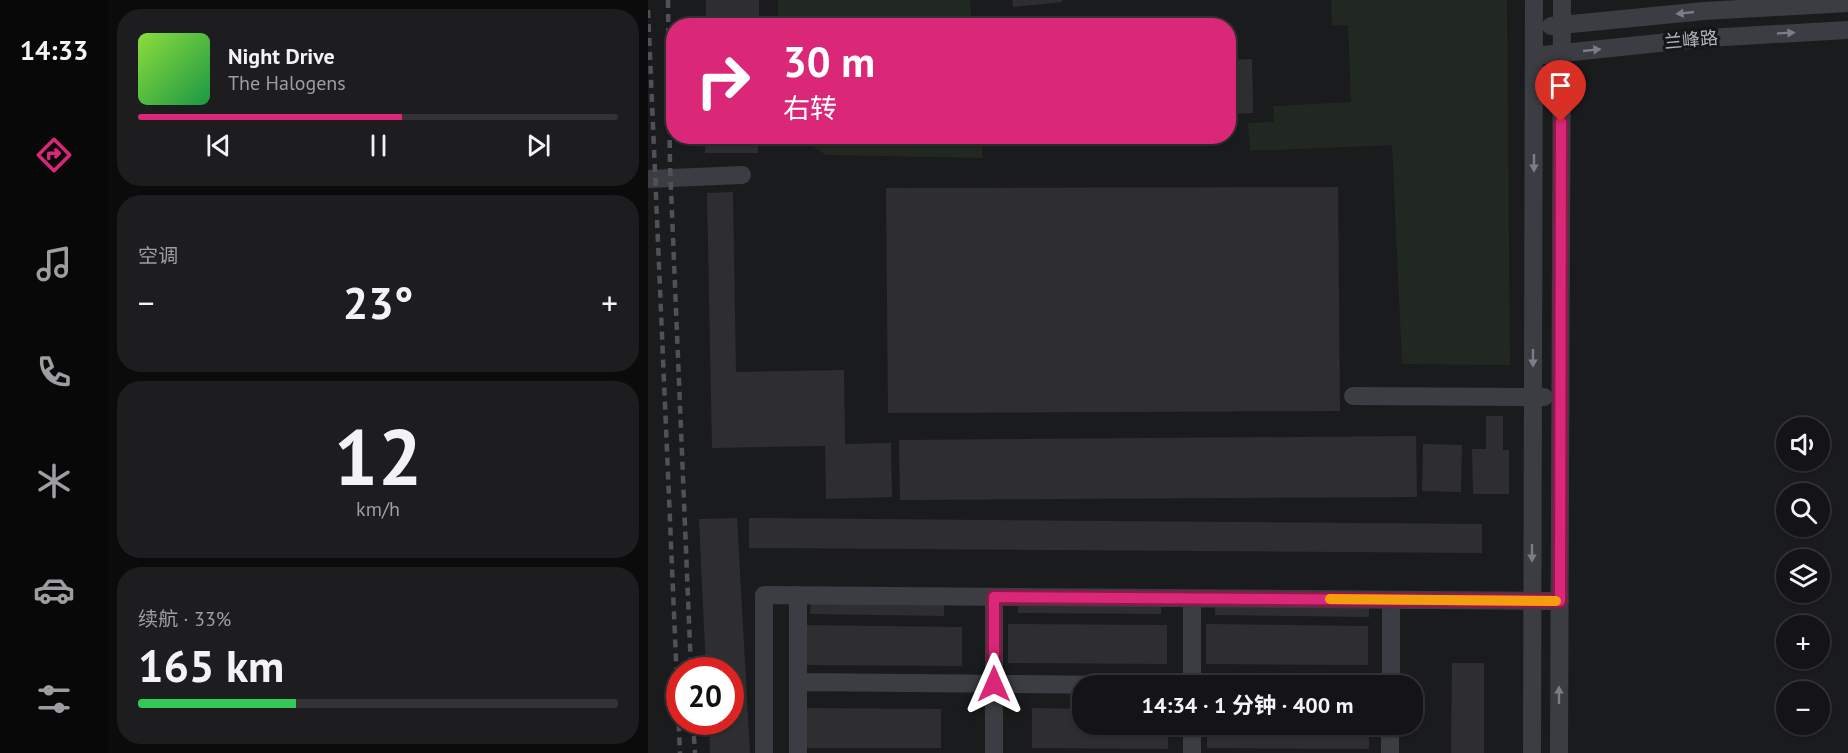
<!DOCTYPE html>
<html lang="zh">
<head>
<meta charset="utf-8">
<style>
	body { margin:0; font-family:"PT Sans","Noto Sans SC",sans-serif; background:#1d1d1f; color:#f1f3f6; height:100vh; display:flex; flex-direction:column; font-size:22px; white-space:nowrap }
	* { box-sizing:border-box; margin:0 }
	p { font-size:20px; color:#9d9ea1 }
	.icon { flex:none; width:33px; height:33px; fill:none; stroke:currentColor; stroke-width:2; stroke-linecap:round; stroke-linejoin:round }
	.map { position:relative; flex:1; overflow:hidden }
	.side { display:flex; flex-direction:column; gap:9px; padding:9px; background:#0b0b0c; width:540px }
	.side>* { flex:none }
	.top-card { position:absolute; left:18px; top:18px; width:570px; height:126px; border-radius:24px; box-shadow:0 2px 4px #0004,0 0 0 2px #333335; background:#db2777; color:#fff; overflow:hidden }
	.tools { position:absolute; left:1128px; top:417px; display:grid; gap:12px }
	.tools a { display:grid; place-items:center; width:54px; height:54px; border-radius:50%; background:#141416; box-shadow:0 2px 4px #0004,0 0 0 2px #333335; font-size:30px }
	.speed { position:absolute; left:18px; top:657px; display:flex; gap:12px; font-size:30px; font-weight:700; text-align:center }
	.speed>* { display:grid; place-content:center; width:78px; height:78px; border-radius:50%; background:#141416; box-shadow:0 2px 4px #0004,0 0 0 2px #333335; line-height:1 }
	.speed .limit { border:9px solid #d22; background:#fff; color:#111 }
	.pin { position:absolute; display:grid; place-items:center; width:51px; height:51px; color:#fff; margin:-62px -26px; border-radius:50% 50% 50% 0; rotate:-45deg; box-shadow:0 0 6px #0007 }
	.pin .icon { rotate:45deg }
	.me { position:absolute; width:66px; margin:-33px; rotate:0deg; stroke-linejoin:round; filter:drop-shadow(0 0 4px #0008) }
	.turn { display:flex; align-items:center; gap:21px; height:126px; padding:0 18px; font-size:27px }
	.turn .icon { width:78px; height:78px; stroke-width:2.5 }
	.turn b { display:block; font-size:42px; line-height:51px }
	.big { font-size:45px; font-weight:700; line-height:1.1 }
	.side .card { flex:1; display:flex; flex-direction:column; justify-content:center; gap:9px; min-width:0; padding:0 21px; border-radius:24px; background:#1d1d1f }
	.side .dial { align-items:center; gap:0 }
	.dial b { font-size:78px; line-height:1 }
	.song { display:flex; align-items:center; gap:18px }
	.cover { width:72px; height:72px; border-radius:9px; background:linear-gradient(135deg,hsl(90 70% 55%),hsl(140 70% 35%)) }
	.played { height:6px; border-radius:3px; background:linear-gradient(90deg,#db2777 55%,#333335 55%) }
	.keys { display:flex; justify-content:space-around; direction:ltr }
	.heat { display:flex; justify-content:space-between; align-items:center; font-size:33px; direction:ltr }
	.charge { height:9px; border-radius:4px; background:linear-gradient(90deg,#34c759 33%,#333335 0) }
	.trip { position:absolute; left:424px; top:675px; width:351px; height:60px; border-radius:24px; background:#141416; box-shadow:0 2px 4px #0004,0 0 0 2px #333335; font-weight:700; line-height:60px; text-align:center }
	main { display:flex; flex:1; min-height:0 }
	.dock { display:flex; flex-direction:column; width:108px; justify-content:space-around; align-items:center; background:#080809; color:#9d9ea1 }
	.dock .icon { width:42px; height:42px }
	.dock .current { color:#db2777 }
	.dock b { font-size:27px; color:#f1f3f6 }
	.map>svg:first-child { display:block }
</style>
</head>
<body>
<main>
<nav class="dock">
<b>14:33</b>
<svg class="icon current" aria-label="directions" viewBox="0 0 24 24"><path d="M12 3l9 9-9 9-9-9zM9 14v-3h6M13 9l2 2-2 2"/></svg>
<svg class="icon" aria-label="music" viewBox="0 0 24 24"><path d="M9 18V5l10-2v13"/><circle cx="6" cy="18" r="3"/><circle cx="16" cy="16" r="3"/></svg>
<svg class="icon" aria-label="phone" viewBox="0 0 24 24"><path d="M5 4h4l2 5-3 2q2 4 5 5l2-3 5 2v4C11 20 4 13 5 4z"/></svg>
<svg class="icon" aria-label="climate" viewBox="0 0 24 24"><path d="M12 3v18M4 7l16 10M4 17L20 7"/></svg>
<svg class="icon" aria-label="car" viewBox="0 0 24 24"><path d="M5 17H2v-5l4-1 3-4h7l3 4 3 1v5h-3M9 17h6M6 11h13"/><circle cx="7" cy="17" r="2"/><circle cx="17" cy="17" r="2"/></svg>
<svg class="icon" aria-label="filters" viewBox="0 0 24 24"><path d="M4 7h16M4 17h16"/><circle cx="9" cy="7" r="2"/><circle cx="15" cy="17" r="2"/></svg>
</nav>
<section class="side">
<div class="card">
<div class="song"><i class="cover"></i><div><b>Night Drive</b><p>The Halogens</p></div></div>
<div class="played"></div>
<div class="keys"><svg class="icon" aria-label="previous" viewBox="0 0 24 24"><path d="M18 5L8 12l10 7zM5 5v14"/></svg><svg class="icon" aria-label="pause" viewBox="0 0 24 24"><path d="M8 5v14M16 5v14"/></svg><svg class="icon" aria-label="next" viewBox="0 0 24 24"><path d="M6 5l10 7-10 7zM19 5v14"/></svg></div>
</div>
<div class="card"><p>空调</p>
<div class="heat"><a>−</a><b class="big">23°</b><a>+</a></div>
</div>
<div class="card dial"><b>12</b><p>km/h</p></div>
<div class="card"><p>续航 · 33%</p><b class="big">165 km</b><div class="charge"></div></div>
</section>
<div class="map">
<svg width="1200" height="753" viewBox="0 0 1200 753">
	<rect width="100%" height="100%" fill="#1a1b1d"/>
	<path fill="#202821" d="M130,0H322L324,25H130Z
		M683,0H859L862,365L754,364L744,145L602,151L600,123L626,122L625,106L703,102L700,25H684Z
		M150,137H333L335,158L178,155Z"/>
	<path fill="#2e2e31" d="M58,0H111V26H58Z
		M364,0H414V2L365,7Z
		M604,59L605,113L580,114V60Z
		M57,136H110V153H57Z
		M690,187L692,411L240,413L238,188Z
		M85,192L88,372L196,370L197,444L243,443L244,497L178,499L177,446L64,448L59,193Z
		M838,416H855V450H861V494H825L824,449H838Z
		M768,436L769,497L252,500L251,440Z
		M775,444L814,445L813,492L774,491Z
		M89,518L102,753H62L61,722H82V670H58L51,519Z
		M101,518L834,524V553L101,548Z
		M370,600L513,601V614L370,613Z
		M567,601L721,602V617L567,615Z
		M163,602L296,603V616L162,614Z
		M360,624L519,625V664L360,663Z
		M558,624L720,626V665L558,664Z
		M155,625L314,627V666L155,665Z
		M804,663H836V753H803Z
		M155,708L293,709V748H155Z
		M384,708L435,709V724H520V749L384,748Z
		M559,724H721V749L559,748Z"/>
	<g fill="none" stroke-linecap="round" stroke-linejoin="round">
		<path stroke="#3b3d42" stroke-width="18" d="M903,26L1056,11L1200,3
			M886,56L1059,38L1200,30
			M0,179L94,175
			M705,396L896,397
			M150,682L578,686
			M544,686V598
			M743,686V600
			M116,753V595L912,601
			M150,753V595
			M346,753V597
			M544,753V724
			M742,753V724
			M884,753L886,0
			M911,753L914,0"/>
		<path stroke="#4f5157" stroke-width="4.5" stroke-dasharray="8 6" stroke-linecap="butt" d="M20,0L22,165L43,670
			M0,10L32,753
			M45,722L47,753"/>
	</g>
	<defs><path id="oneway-solid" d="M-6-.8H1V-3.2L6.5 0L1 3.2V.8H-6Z" transform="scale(1.5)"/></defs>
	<g fill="#7a7e85">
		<use href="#oneway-solid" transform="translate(1037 13) rotate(174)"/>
		<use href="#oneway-solid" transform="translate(1138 33) rotate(-3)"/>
		<use href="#oneway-solid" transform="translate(944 50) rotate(-6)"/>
		<use href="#oneway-solid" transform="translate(886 163) rotate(90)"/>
		<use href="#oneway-solid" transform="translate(885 358) rotate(90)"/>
		<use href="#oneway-solid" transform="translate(884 553) rotate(90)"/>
		<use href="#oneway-solid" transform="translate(911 695) rotate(-90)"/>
	</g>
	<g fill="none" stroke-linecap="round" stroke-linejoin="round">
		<g stroke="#8e194d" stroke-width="15">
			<path id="route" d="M346,684V597L912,601L913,122"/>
		</g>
		<use href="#route" stroke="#db2777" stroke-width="10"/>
		<path stroke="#f59e0b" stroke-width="10" d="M682,599L908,601"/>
	</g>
	<g text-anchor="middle" stroke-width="6" stroke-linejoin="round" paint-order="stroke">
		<g font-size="18" fill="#adb3bc" stroke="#151618">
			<text transform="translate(1043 40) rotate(-5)" y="6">兰峰路</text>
		</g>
	</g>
</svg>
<div class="tools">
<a><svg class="icon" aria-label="sound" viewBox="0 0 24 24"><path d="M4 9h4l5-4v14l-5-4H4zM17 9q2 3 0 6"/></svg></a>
<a><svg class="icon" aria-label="search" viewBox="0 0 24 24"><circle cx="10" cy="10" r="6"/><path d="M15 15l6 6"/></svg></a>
<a><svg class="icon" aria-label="layers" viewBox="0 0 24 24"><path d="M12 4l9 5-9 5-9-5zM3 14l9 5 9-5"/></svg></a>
<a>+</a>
<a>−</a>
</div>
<div class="speed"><div class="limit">20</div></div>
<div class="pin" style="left:913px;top:122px;background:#d93025"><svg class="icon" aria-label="arrive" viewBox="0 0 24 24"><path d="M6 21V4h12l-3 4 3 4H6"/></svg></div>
<svg class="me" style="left:346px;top:684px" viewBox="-20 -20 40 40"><path d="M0-17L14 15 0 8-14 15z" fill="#db2777" stroke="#fff" stroke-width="4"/></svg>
<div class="trip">14:34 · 1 分钟 · 400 m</div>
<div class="top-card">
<div class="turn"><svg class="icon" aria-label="right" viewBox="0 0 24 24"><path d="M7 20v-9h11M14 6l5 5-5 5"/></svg><div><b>30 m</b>右转</div></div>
</div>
</div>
</main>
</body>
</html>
